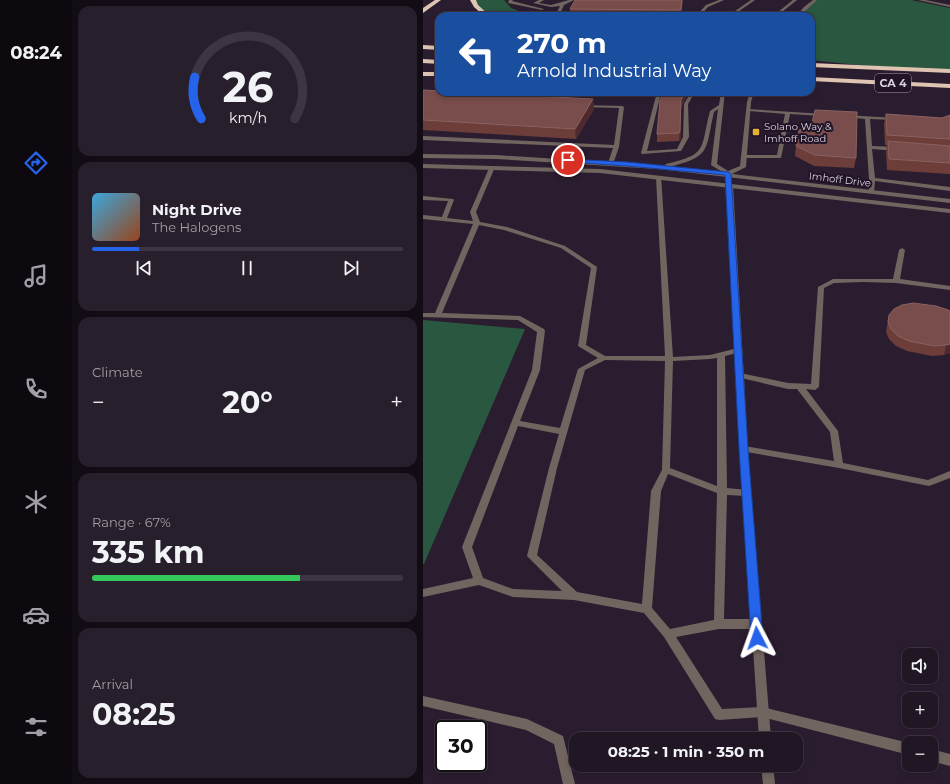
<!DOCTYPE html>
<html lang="en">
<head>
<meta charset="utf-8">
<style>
	body { margin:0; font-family:Montserrat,sans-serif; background:#281f2c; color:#f1f3f6; height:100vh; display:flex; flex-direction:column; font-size:15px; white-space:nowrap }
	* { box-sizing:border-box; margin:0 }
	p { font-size:13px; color:#a29fa6 }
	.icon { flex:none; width:22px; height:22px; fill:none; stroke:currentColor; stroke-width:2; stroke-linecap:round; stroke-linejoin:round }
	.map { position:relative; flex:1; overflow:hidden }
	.side { display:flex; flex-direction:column; gap:6px; padding:6px; background:#120c14; width:351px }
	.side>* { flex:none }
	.guide { position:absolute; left:12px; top:12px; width:380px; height:84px; border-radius:12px; box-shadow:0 2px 6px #0003,0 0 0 1px #3d3541; background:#1a4fa0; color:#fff; overflow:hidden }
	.tools { position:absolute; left:479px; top:648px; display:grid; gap:8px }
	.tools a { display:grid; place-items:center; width:36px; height:36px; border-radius:8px; background:#201624; box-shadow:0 2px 6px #0003,0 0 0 1px #3d3541; font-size:20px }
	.speed { position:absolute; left:12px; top:720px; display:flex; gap:8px; font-size:20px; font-weight:700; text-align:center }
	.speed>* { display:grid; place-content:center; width:52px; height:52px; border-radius:50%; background:#201624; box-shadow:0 2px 6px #0003,0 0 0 1px #3d3541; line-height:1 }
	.speed .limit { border:2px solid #111; border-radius:6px; background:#fff; color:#111 }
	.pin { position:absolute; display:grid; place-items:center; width:34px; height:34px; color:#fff; margin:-17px; border:2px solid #fff; border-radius:50%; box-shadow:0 1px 4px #0007 }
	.me { position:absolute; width:44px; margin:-22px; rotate:356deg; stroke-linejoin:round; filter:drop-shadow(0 0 3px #0008) }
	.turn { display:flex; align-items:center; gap:14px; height:84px; padding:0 16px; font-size:18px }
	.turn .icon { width:52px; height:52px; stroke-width:2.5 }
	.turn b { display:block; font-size:28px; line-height:34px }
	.big { font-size:30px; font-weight:700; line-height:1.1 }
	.side .card { flex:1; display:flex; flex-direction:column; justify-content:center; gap:6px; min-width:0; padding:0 14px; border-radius:12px; background:#281f2c }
	.side .dial { align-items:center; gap:0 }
	.dial svg { height:104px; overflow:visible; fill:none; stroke:#3d3541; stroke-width:7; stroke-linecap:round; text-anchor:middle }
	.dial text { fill:#f1f3f6; stroke:none }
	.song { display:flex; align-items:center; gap:12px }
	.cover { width:48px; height:48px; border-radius:6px; background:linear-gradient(135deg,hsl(200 70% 55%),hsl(20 70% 35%)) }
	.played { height:4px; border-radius:2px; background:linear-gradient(90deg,#2563eb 15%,#3d3541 15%) }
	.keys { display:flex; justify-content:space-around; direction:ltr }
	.heat { display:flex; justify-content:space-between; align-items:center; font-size:22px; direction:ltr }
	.charge { height:6px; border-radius:3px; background:linear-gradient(90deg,#34c759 67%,#3d3541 0) }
	.trip { position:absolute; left:146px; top:732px; width:234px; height:40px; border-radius:12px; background:#201624; box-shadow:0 2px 6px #0003,0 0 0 1px #3d3541; font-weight:700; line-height:40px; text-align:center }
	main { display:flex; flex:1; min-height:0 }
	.tabs { display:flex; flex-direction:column; width:72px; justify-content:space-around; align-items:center; background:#0d090e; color:#a29fa6 }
	.tabs .icon { width:28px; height:28px }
	.tabs .on { color:#2563eb }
	.tabs b { font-size:18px; color:#f1f3f6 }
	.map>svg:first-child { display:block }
</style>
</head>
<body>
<main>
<nav class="tabs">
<b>08:24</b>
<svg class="icon on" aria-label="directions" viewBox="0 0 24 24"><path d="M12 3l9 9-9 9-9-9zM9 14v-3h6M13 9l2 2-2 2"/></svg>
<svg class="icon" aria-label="music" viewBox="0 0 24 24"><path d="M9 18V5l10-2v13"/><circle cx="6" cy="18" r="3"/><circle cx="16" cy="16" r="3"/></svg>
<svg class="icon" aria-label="phone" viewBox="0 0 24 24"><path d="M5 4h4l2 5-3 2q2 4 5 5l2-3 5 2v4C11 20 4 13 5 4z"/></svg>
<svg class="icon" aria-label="climate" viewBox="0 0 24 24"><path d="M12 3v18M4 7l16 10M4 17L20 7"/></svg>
<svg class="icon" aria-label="car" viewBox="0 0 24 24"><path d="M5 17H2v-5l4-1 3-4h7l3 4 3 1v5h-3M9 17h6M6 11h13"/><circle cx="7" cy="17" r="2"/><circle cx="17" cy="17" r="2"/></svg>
<svg class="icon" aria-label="filters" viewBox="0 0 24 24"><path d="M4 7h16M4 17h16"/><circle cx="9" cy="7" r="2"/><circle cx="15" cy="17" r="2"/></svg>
</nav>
<section class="side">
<div class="card dial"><svg viewBox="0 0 100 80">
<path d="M14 69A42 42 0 1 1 86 69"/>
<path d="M14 69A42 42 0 0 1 9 37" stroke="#2563eb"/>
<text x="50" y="56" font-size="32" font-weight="700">26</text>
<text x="50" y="72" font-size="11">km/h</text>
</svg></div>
<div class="card">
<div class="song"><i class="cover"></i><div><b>Night Drive</b><p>The Halogens</p></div></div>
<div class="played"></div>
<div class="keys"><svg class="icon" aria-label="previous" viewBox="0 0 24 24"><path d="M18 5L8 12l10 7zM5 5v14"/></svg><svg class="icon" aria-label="pause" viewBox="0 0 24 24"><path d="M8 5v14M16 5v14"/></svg><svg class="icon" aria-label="next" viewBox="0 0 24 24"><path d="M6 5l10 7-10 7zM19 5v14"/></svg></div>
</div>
<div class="card"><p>Climate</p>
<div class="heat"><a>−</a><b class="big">20°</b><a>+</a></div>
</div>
<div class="card"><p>Range · 67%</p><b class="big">335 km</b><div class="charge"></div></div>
<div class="card"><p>Arrival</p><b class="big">08:25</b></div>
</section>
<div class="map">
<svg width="527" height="784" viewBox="0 0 527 784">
	<rect width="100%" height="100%" fill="#2b1d30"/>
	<path fill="#2a573f" d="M50,0H81L88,8L108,16H64Z
		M392,0H488L527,8V71L472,69L388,60V16H375Z
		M0,320L102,329L1,564H0Z"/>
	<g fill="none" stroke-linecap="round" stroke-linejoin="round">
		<path fill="#71665f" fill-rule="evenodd" d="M86,0H90L89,1L121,9L119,10L85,3Z
			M116,0H121L116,3L128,5L146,0H151L141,5L137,14L139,16H135L133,14L137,6L128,7L110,3Z
			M296,0H301L285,7L277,16H273L283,5Z
			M328,0H332L309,16H305Z
			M237,92H242L237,97L224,151L254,149L260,137L261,104L268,92H272L265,104L266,137L258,151L219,154L218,153L233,96Z
			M158,105L199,106L201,107L196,147L190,164L185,163L190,148L0,140V136L191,145L196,108L160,107H158Z
			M324,109L400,114L402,115L400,116L367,114L358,158H322L319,156L320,155H354L362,114L326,111L324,110Z
			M422,115L472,118L474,119L472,120L447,119L449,146L474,147L477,149L474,151L449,149L452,178L527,187V191L452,181L451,192L446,193V179L442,119L424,117L422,116Z
			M67,166L72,167L53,212L57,222L84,227L142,246L174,267L163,345L182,356H242L233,177L238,176L250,357L287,355L315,348L319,350L318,352L302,356L304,488L324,490L327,491L329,493L327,495L324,496L304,495L301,619H333L337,621L338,624L337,627L333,629H296L253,637L299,709L339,707L486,743V755L339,717L296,720L292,719L241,637L221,613L151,600L90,597L56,585L0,597V589L50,578L39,547L109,370L114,332L95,320L0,317V313H12L50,224L0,219V215L19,217L25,201L0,200V196L30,199L31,200L24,218L50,221L47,212ZM56,225L81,230L138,248L168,268L155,346L175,358L155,369L137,428L97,421L117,370L122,331L121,329L97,316L19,313ZM294,358V486L247,468L250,361L287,359ZM182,360L242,361L239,470L228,491L219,604L154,592L114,555L134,468L162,370ZM95,426L136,434L126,468L104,556L139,591L90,589L60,578L49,547ZM245,474L294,493L291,620L247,629L229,608L238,491Z
			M479,248L482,250L477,279L527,286V290L473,283L440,282L411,283L401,288L396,387L392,390L383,389L415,431L420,463L505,480L527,471V478L506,486L416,468L318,451L317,449L318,447L321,446L411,461L407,432L374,389H365L314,377L313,375L317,373L365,383L388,384L395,287L410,279H470L476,250Z
			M0,696L104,719L140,736L152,784H140L131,744L103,730L0,706Z
			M508,749L527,754V766L508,761Z"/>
		<path fill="#71665f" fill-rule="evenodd" d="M307,183L310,185L325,449L348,739H336L317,449L304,185Z
			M338,765H350L352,784H340Z"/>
		<path fill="#71665f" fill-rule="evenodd" d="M370,0H374L354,16H350Z
			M390,0H394L377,16H373L381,7Z
			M495,0H502L527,5V7Z
			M298,92H302L294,164L305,171L317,166L324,102L327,92H331L328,102L323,167L309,174L527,199V203L235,169L73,159L0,158V154L73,155L244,166L242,165L243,164C286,154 277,149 287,111L296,105ZM295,109L288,165L301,173L245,167C289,157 282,150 291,112Z
			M0,164L177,169L527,209V213L177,173L0,168Z"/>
		<path fill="#dfc4b2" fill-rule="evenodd" d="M12,0H18L0,13V8Z
			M47,0H53L55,5L67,16H61L51,7Z
			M0,45L16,46V50L0,49Z
			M0,59L16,60V64L0,63Z
			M388,63L527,69V73L388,67Z
			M0,72H16V76H0Z
			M388,77L527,84V88L388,81Z"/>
	</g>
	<path fill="#6d3d39" d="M260,0L258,16H148L147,9Z
		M0,90L170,99L171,109L153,139L0,130Z
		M265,93L258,108V139L256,141L234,142V134Z
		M463,114L519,118L527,115V174H526L464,170L463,152L464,145H462L461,124Z
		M373,146L433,158L431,168L391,166L372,156Z
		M527,311V353L521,355L509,356L484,351L473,346L466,339L463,332L466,315Z"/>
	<path fill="#4e2a2e" d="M259,0H260L258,16V10Z
		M262,92H265V93L258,108V139L256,141L258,100Z
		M170,99L171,109L153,139L152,129Z
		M527,344V353L521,355L523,345Z"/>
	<path fill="#794d4b" stroke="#896262" d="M152,0H259L258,10L147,9Z
		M0,90L16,91V92H34L170,99L152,129L0,120Z
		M242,92H262L258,100L257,131L256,133L234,134L237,100Z
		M392,110L434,112L433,158L392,155L373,146L376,130L388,127Z
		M463,114L519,118L527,115V139L464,135Z
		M465,141L527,146V163L466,159Z
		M490,303L513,306L525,310L527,311V344L523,345L511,346L486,341L475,336L468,329L465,322L466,315L471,309L479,305Z"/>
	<path fill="#2563eb" stroke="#184099" d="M143,159L204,162L305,172L308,174L325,449L340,638L338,642L334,644L330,642L328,638L316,449L302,175L204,166L145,162L142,160Z"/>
	<rect fill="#e4ae35" stroke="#211426" stroke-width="1.5" x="329" y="128" width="8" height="8" rx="2"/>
	<g text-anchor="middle" stroke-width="4" stroke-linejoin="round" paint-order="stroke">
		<g font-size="10" fill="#dcd2df" stroke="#211426" text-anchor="start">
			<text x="341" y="130">Solano Way &amp;<tspan x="341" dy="12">Imhoff Road</tspan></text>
		</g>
		<g font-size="10" fill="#dcd2df" stroke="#211426">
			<text transform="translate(417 179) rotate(7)" y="4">Imhoff Drive</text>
		</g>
		<rect fill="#211426" stroke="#a499a8" stroke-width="1" x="452" y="74" width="36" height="18" rx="3"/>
		<g font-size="11" font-weight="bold" fill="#dcd2df">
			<text x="470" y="87">CA 4</text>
		</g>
	</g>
</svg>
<div class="tools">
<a><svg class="icon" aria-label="sound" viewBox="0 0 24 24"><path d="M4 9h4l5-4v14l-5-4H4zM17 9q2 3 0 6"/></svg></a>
<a>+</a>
<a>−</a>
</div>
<div class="speed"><div class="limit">30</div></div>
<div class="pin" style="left:145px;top:160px;background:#d93025"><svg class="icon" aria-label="arrive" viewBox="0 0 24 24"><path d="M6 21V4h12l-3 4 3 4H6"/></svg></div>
<svg class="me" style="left:334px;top:638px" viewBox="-20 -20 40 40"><path d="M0-17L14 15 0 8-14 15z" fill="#2563eb" stroke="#fff" stroke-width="4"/></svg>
<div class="trip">08:25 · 1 min · 350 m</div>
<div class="guide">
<div class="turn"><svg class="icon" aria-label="left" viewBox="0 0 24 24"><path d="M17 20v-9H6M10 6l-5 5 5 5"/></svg><div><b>270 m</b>Arnold Industrial Way</div></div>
</div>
</div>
</main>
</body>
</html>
